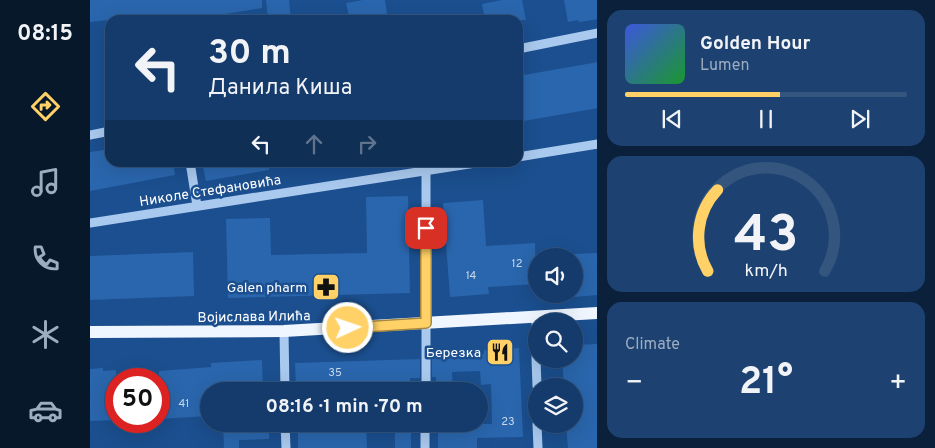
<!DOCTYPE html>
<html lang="en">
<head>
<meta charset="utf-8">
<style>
	body { margin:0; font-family:Overpass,sans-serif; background:#1d4271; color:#f1f3f6; height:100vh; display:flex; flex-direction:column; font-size:19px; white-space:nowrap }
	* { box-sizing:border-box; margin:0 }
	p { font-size:16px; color:#9dadc1 }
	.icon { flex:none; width:28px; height:28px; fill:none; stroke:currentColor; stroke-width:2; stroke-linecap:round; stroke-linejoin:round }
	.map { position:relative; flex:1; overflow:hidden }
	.side { display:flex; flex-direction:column; gap:10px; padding:10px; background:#0b203b; width:338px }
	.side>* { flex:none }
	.guide { position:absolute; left:15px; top:15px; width:418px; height:152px; border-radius:15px; box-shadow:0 5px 20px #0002,0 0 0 1px #33557e; background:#143b6b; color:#f1f3f6; overflow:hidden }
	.fabs { position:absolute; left:438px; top:248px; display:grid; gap:10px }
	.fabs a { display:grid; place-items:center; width:55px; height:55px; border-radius:50%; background:#143b6b; box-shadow:0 5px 20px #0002,0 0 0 1px #33557e; font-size:25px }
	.speed { position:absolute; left:15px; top:368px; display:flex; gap:10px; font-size:25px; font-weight:700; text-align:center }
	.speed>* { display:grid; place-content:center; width:65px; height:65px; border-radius:50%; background:#143b6b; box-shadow:0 5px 20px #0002,0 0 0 1px #33557e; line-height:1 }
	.speed .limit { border:8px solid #d22; background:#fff; color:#111 }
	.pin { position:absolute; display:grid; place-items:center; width:42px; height:42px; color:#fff; margin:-21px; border-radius:10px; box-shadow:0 2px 8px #0006 }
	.me { position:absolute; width:55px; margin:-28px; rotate:87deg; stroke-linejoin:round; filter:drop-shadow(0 0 4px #0008) }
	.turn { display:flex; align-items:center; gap:18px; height:105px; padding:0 20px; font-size:22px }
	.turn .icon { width:65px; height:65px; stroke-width:2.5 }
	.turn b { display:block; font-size:35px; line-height:42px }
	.lanes { display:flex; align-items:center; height:48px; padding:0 20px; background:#0003; justify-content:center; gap:25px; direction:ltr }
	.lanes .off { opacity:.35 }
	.big { font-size:38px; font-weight:700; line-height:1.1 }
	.side .card { flex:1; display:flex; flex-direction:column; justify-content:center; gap:8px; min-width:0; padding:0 18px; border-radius:15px; background:#1d4271 }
	.side .dial { align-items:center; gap:0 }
	.dial svg { height:130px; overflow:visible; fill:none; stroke:#33557e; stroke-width:7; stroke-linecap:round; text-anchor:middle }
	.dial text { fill:#f1f3f6; stroke:none }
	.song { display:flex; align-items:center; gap:15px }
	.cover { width:60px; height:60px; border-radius:8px; background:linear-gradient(135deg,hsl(230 70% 55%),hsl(130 70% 35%)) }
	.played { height:5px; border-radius:2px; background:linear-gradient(90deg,#ffd166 55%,#33557e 55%) }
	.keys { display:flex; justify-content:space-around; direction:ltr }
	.heat { display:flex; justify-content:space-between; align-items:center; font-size:28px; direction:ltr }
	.trip { position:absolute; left:110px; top:382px; width:288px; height:50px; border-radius:25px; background:#143b6b; box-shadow:0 5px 20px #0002,0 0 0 1px #33557e; font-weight:700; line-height:50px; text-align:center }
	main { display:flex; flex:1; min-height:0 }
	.tab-bar { display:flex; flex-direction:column; width:90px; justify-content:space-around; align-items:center; background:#08182b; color:#9dadc1 }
	.tab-bar .icon { width:35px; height:35px }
	.tab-bar .active { color:#ffd166 }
	.tab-bar b { font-size:22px; color:#f1f3f6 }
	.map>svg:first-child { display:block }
</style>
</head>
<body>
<main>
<nav class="tab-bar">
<b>08:15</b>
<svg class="icon active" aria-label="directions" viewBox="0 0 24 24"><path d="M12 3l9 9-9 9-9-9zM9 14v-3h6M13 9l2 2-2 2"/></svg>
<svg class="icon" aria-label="music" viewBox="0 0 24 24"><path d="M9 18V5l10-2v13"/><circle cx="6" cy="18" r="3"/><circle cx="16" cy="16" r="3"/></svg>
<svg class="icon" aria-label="phone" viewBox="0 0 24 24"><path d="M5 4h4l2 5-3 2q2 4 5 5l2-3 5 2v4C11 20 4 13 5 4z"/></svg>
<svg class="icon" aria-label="climate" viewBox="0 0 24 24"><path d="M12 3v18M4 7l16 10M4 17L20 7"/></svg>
<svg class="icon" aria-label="car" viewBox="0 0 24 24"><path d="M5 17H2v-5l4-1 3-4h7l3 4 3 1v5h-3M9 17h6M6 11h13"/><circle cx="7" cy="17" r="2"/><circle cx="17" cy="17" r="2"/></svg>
</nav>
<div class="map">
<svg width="508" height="448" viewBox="0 0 508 448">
	<rect width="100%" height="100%" fill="#1b4f8f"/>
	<path fill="#2a66ad" d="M0,0H172V8L111,18V20H19L0,22Z
		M176,0H199L201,20H178Z
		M273,0H295L298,20H260L256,3Z
		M412,0H432L436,20H395L392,4Z
		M474,0H508V19L489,22L488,20L478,22Z
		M508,62V108L428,122V76Z
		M20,149V162H83L85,175L0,191V152Z
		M112,162H179V170L116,181Z
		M318,196L320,293L138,298L136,219L180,218L181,255L277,253L276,197Z
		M393,200L396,246L445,243L446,284L398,287L399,294L360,297L353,203Z
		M103,252L104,296L0,300V256Z
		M508,253V295L484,297V254Z
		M508,344V448H478L476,424H484V386H474L472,359H484V345Z
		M429,348L433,437L387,438V448H348V424H402L401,384L391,385L390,371L362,372L363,391H346V377H342V359H345V356L394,354V350Z
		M330,359V378H320V391H297V390L206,391L205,363Z
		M172,360L173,391H119V416L69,419V371L121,367V363Z
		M13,368V371L26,370V420L0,421V369Z
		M133,424H179V439L149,440V448H134Z
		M254,424H276L277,448H208V429L255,428Z
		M305,430H321V448H305Z"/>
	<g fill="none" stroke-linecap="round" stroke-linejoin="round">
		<path stroke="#a9c9ee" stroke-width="9" d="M428,49L508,33
			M0,135L20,131
			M428,157L508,144
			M100,162L107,206
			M335,162L336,171V391
			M0,223L392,162
			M446,316V358
			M194,331L195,391
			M446,359L447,386
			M195,424L196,448
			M447,424L448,448
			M335,448V424"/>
		<path stroke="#f0f6ff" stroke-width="12" d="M0,332L194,331L508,313"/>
	</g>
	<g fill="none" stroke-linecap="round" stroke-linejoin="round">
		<g stroke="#a68842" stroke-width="12">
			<path id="route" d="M258,328L336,323V228"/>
		</g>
		<use href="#route" stroke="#ffd166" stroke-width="9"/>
	</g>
	<defs>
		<g id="pharmacy-square" transform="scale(1.4375)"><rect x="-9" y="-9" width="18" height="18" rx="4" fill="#ffd166" stroke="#1b4f8f"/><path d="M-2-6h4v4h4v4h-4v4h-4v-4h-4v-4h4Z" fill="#111"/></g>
		<g id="restaurant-square" transform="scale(1.4375)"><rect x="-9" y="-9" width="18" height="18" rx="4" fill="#ffd166" stroke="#1b4f8f"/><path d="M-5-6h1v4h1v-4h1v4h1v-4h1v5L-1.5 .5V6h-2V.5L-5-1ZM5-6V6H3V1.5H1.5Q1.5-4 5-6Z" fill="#111"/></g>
	</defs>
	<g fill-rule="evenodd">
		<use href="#pharmacy-square" x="236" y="287"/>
		<use href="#restaurant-square" x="410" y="352"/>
	</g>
	<g text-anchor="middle" stroke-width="5" stroke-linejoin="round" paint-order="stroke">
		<g font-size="11" fill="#cad9ea">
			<text x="427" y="267">12</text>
			<text x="381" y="279">14</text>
			<text x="245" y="376">35</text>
			<text x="94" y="407">41</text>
			<text x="418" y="425">23</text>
		</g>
		<g font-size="14" fill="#fff" stroke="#1b4f8f">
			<text transform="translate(120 190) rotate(-9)" y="5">Николе Стефановића</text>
			<text transform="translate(164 316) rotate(-1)" y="5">Војислава Илића</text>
		</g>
		<g font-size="14" fill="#fff" stroke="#1b4f8f" text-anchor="end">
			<text x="217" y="292">Galen pharm</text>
			<text x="391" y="357">Березка</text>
		</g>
	</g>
</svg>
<div class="fabs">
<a><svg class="icon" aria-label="sound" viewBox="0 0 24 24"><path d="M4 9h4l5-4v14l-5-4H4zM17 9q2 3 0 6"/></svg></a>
<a><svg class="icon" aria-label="search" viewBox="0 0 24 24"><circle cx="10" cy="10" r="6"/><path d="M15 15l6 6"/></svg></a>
<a><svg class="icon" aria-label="layers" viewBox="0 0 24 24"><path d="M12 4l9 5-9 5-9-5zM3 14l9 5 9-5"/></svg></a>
</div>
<div class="speed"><div class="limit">50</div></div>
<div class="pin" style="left:336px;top:228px;background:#d93025"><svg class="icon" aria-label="arrive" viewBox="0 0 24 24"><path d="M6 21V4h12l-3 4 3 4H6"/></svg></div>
<svg class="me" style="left:258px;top:328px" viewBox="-20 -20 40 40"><circle r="17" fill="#ffd166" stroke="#fff" stroke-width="3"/><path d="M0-11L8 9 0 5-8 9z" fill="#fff"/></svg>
<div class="trip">08:16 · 1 min · 70 m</div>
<div class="guide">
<div class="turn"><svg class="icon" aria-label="left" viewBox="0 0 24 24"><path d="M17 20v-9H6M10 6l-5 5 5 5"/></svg><div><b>30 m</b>Данила Киша</div></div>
<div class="lanes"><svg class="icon" aria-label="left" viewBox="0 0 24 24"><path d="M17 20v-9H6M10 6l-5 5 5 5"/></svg><svg class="icon off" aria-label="ahead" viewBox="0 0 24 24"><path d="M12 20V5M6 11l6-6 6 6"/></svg><svg class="icon off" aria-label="right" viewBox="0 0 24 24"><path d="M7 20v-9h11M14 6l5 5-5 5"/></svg></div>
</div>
</div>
<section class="side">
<div class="card">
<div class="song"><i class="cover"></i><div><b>Golden Hour</b><p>Lumen</p></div></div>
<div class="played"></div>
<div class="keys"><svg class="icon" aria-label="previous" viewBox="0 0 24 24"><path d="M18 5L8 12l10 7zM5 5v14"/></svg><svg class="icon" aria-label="pause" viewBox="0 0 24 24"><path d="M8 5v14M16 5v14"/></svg><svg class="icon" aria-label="next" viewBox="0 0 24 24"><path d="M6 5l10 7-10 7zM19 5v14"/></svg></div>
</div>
<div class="card dial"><svg viewBox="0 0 100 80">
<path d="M14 69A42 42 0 1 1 86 69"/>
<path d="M14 69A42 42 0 0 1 20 19" stroke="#ffd166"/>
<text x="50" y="56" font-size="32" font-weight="700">43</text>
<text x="50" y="72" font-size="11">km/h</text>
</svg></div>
<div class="card"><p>Climate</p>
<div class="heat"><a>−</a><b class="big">21°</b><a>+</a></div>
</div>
</section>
</main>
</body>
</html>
